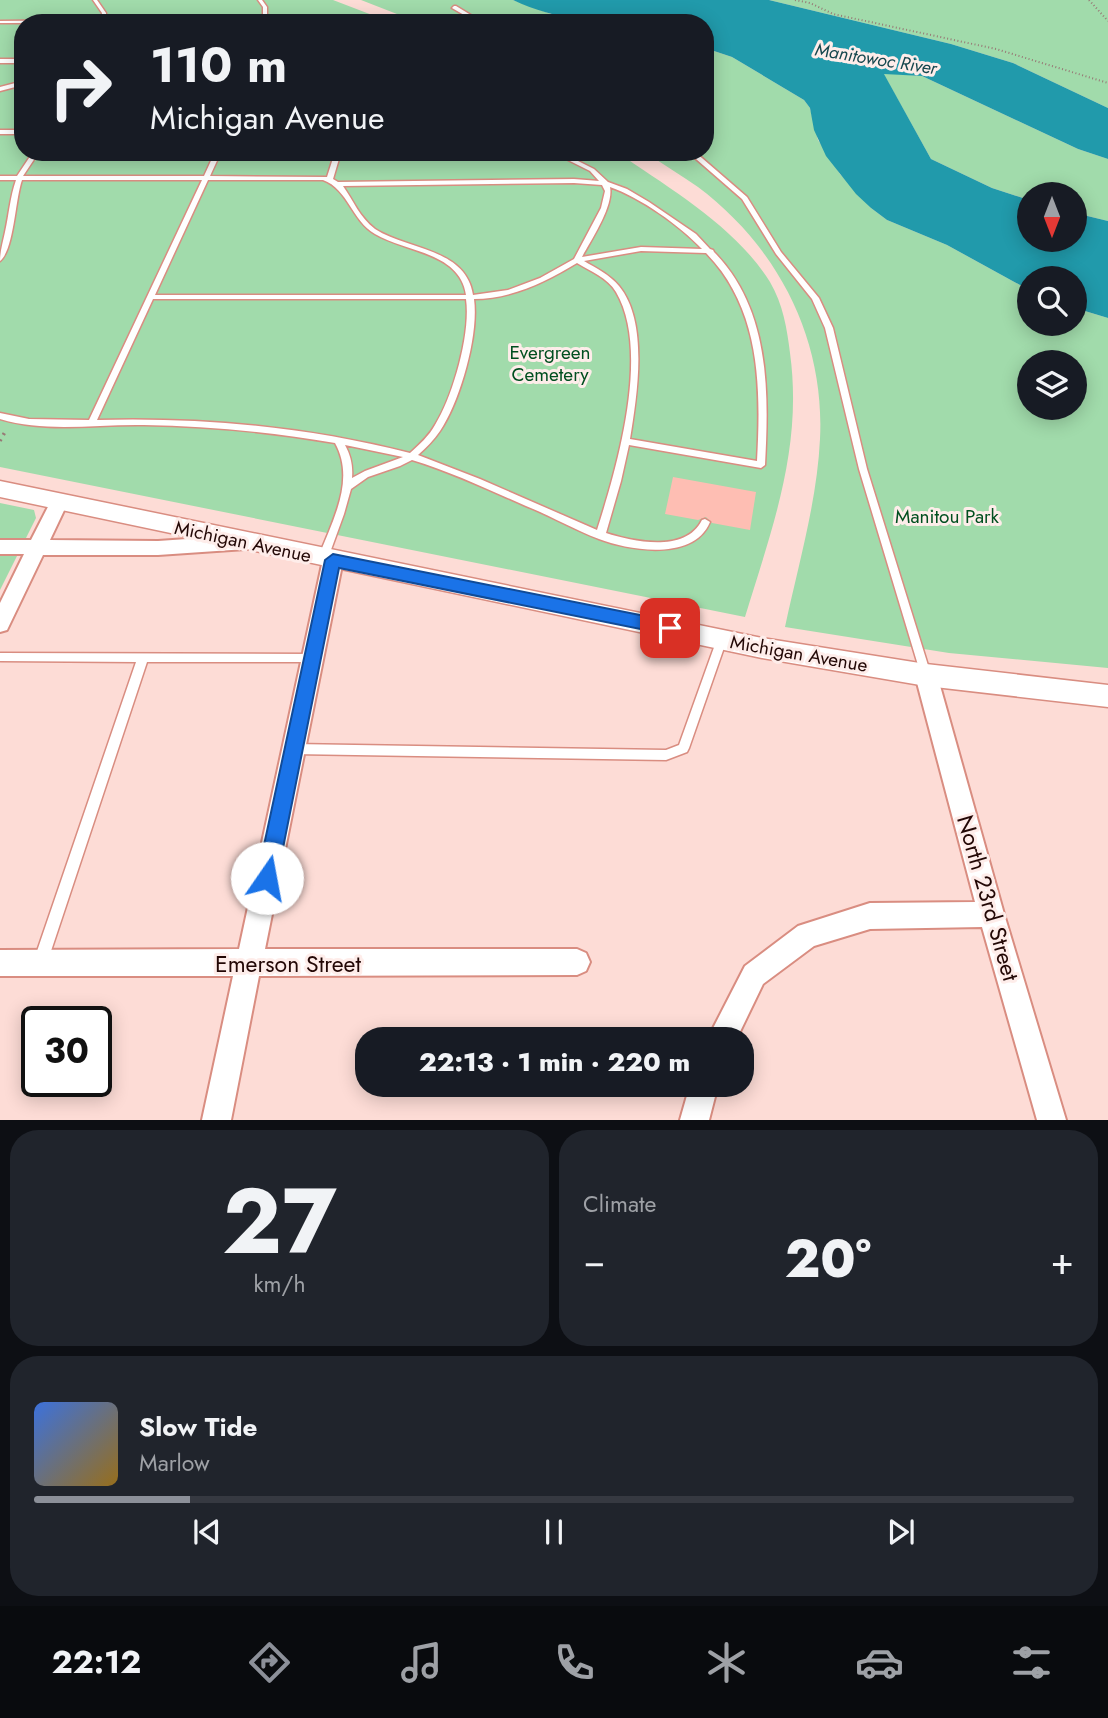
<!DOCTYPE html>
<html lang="en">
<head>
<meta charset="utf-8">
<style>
	body { margin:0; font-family:Jost,sans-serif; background:#20242c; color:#f1f3f6; height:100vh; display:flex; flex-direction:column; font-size:26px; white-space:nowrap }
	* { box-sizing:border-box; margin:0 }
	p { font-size:23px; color:#9ea1a6 }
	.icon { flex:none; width:38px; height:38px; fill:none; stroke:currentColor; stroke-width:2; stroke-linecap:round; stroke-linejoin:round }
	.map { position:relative; height:1120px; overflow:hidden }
	.sheet { display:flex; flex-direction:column; gap:10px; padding:10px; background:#0d0f14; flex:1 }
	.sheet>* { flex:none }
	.top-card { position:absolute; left:14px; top:14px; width:700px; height:147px; border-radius:28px; box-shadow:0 4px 18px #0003; background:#171b24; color:#f1f3f6; overflow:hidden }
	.needle { width:46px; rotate:180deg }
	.tools { position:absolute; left:1017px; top:182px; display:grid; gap:14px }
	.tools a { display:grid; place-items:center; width:70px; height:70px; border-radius:50%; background:#171b24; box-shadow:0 4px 18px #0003; font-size:35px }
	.speed { position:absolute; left:21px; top:1006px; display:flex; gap:14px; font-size:35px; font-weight:700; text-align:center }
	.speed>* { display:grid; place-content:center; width:91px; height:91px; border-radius:50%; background:#171b24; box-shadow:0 4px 18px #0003; line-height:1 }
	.speed .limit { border:4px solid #111; border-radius:10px; background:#fff; color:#111 }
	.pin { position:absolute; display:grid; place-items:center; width:60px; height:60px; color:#fff; margin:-30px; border-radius:14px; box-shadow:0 4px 10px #0006 }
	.me { position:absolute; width:77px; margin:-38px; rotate:12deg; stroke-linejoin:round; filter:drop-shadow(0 0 5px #0008) }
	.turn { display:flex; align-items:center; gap:24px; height:147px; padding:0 21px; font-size:32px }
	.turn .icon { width:91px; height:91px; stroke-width:2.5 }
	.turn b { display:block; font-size:49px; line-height:60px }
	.big { font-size:52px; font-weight:800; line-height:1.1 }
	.sheet .tile { flex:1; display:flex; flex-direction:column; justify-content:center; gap:10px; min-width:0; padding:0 24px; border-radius:28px; background:#20242c }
	.sheet .dial { align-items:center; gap:0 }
	.dial b { font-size:91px; line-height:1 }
	.song { display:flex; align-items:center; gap:21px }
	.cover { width:84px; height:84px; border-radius:10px; background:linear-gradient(135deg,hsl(220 70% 55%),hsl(40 70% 35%)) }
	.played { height:7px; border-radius:4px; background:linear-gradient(90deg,#8c9099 15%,#363941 15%) }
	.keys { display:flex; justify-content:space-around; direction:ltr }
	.heat { display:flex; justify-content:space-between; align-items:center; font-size:38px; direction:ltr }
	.sheet .tiles { flex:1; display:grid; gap:10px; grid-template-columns:1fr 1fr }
	.tile:last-child { grid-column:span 2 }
	.trip { position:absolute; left:355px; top:1027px; width:399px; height:70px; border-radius:28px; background:#171b24; box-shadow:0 4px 18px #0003; font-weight:800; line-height:70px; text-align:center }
	.tab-bar { display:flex; height:112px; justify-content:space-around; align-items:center; background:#090b0e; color:#9ea1a6 }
	.tab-bar .icon { width:49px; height:49px }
	.tab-bar .selected { color:#8c9099 }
	.tab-bar b { font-size:32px; color:#f1f3f6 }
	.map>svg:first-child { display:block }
</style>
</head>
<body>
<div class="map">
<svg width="1108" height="1120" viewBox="0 0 1108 1120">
	<rect width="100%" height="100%" fill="#fddcd6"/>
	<path fill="#a1dbab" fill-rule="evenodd" d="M0,0H333L393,23H23V152H617C670,189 735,226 770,282C783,304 787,329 790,353C803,448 772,528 745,617L0,467Z
		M361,0H513L559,17L587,23H420Z
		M769,0H1108V108L1013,63L951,44Z
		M705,48L732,57L804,100L810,108L818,140L840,174L871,208L887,220L947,245L1029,290V324H1074L1075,308L1108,318V668L949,653L785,627C798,566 817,502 820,439C825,339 778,247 698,187C681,175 662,164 645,152H705ZM1029,362H1074V408H1029Z
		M883,73L922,76L1078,149L1108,159V221L1075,213L1074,194H1029V200L992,188L931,159Z
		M0,503L34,510L36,518L0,590Z"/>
	<path fill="#219aab" d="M513,0H769L951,44L1013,63L1108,108V159L1078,149L922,76L884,74L931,159L992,188L1029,200V240H1074L1075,213L1108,221V318L1075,308L1074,278H1029V290L947,245L887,220L871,208L856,194L826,156L814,130L810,108L804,100L732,57L705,48V23C635,23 578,30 513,0Z"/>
	<path fill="#febeb3" d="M673,477L756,492L750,530L712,523L706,517L698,520L665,514Z"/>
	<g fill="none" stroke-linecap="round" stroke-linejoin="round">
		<g stroke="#d98d81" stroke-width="3">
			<path id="service" d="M93,0H97L106,13V23H0V21L101,20L102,13Z
				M258,0H262L267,7V23H263V7Z
				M454,6H456L484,23H478L452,8Z
				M0,59H23V63H0Z
				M23,81V85L0,91V87Z
				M0,130H23V134H0Z
				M33,152H39L23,176H204L215,152H221L210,176L327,177L335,152H341L333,179L338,182L574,179L599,181L590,171L552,152H560L594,169L608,182L627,189L649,202L696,234L710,249L713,250L714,252C770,309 769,391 765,465L761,468L629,445L621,481L606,533C634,542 686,553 702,520L705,519L710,522C694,561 630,551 599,539C575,530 551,516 526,506C489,490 452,472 412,460L400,466L368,477L351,489L344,514L328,558L326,561H320L318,558C332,522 356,480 335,443C272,432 208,426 144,425C96,424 46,433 0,419V413L29,419L89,420L202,180H22C15,200 14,250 0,261C0,251 3,242 5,232C9,214 10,197 16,180H0V176H17ZM208,180H323C348,189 352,221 375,234C405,252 460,252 466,295H155ZM574,183L602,185L605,191L601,208L574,259L540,278L508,290L473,295C466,248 407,250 375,229C360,218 353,200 343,186ZM610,187C641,198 679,225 702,249L641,247L582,257C591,240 614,206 610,187ZM641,251L706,253C761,309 761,388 757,461L630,439C637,396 649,322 619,286C610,275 596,268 584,261ZM577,263C590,271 608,278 616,292C651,351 617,468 597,530L480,479L418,455C426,448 434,440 440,431C460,401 479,335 474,299C511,299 546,282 577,263ZM153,299H466C471,333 453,396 435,425C429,436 419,445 410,453C308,427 202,417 97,420ZM345,445L403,457L365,471L352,478C353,466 351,456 345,445Z
				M688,152H695L747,197L781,252L819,298L833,328L867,469L931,675L930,678L926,680L922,678L921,675L859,469L825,328L812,299L776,254L742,199Z
				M722,635L726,636L727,639L689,748L687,752L666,760L293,754L289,753L287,749L289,745L293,744L666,750L679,745L717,639L718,636Z
				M0,653L312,654L316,655L317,658L316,661L312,662H147L48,960L46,965L41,967L36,965L34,960L136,662L0,661Z"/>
		</g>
		<g stroke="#d98d81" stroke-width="4">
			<path id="minor" d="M59,495L65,497L68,502L50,540L158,541L246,535L253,537L255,542L253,547L246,549L158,555H43L7,630L0,632V603L24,554H0V540H31L53,497Z
				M333,553L340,555L343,560L265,949H577L586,953L590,962L586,971L577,975L259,976L231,1120H202L233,976H0V950L239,949L323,560L326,555Z
				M926,666L934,669L937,675L1004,914L1066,1120H1037L982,927L870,929L814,946L763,984L736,1040H707L745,966L798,926L870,903L975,902L915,675L918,669Z
				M690,1085H718L709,1120H680Z"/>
		</g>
		<g stroke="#d98d81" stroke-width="3">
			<path id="tertiary" d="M0,481L762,638L926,664L1108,685V707L926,686L762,658L0,497Z"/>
		</g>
		<path stroke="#977975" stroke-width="2" stroke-dasharray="1 2.5" stroke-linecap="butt" d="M795,0L810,3L833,14L996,49L1108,83
			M1089,0L1108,21"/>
		<path stroke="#977975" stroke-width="3.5" stroke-dasharray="2 5" stroke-linecap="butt" d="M0,441L6,430"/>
		<use href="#service" fill="#fff" fill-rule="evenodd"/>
		<use href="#minor" fill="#fff" fill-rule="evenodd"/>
		<use href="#tertiary" fill="#fff" fill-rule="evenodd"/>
	</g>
	<path fill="#1a73e8" stroke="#114b97" stroke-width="2" d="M333,554L670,621L676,623L678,628L676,633L670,635L339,568L277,878L274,885L267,888L260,885L257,878L325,560Z"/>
	<g text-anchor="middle" stroke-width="6" stroke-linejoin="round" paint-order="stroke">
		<g font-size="18" font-style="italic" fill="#16474e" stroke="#feedea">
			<text transform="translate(876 59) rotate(9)" y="6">Manitowoc River</text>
		</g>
		<g font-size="19" fill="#004f1f" stroke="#feedea">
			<text x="550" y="359">Evergreen<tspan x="550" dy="22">Cemetery</tspan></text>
			<text x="947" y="523">Manitou Park</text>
		</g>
		<g font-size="19" fill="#220705" stroke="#feedea">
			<text transform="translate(243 541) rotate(12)" y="7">Michigan Avenue</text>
			<text transform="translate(799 653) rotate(10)" y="7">Michigan Avenue</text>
		</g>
		<g font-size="23" fill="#220705" stroke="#feedea">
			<text transform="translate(988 898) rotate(74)" y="8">North 23rd Street</text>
			<text x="288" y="972">Emerson Street</text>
		</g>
	</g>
</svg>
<div class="tools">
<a><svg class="needle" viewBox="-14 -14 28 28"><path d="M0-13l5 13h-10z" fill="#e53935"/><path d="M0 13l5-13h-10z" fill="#9ea1a6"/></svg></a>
<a><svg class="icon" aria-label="search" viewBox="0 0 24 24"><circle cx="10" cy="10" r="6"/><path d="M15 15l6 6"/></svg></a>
<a><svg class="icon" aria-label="layers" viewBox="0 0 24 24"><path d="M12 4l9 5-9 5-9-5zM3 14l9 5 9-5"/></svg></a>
</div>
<div class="speed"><div class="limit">30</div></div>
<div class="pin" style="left:670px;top:628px;background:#d93025"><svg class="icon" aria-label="arrive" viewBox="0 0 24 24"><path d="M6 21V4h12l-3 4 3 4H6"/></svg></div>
<svg class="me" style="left:267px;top:878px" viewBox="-20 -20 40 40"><circle r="19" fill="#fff"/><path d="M0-13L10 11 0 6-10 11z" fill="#1a73e8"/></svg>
<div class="trip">22:13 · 1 min · 220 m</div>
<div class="top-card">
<div class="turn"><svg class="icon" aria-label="right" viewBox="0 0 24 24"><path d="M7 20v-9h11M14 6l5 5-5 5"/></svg><div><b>110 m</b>Michigan Avenue</div></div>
</div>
</div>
<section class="sheet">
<div class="tiles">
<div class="tile dial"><b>27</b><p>km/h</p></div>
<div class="tile"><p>Climate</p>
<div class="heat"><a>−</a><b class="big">20°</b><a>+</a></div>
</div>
<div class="tile">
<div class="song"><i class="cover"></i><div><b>Slow Tide</b><p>Marlow</p></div></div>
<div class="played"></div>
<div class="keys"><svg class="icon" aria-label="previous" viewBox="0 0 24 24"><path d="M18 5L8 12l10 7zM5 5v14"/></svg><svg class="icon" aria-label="pause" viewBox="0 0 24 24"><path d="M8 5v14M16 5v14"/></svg><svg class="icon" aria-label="next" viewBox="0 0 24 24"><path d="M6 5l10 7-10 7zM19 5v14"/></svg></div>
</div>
</div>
</section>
<nav class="tab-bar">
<b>22:12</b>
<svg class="icon selected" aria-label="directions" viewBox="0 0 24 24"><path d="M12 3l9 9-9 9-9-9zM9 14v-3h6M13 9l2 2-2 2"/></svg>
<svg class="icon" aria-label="music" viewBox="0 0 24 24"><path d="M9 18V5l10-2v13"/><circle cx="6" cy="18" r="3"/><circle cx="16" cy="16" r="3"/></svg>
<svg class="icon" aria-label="phone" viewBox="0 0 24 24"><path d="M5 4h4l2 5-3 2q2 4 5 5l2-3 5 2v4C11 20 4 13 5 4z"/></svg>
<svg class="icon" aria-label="climate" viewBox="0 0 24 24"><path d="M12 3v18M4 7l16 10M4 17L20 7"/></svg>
<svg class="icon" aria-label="car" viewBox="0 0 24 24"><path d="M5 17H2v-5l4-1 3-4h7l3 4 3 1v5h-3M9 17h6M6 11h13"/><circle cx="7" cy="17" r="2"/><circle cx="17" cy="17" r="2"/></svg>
<svg class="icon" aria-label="filters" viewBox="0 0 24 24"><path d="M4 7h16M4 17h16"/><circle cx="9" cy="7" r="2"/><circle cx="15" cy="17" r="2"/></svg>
</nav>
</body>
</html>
